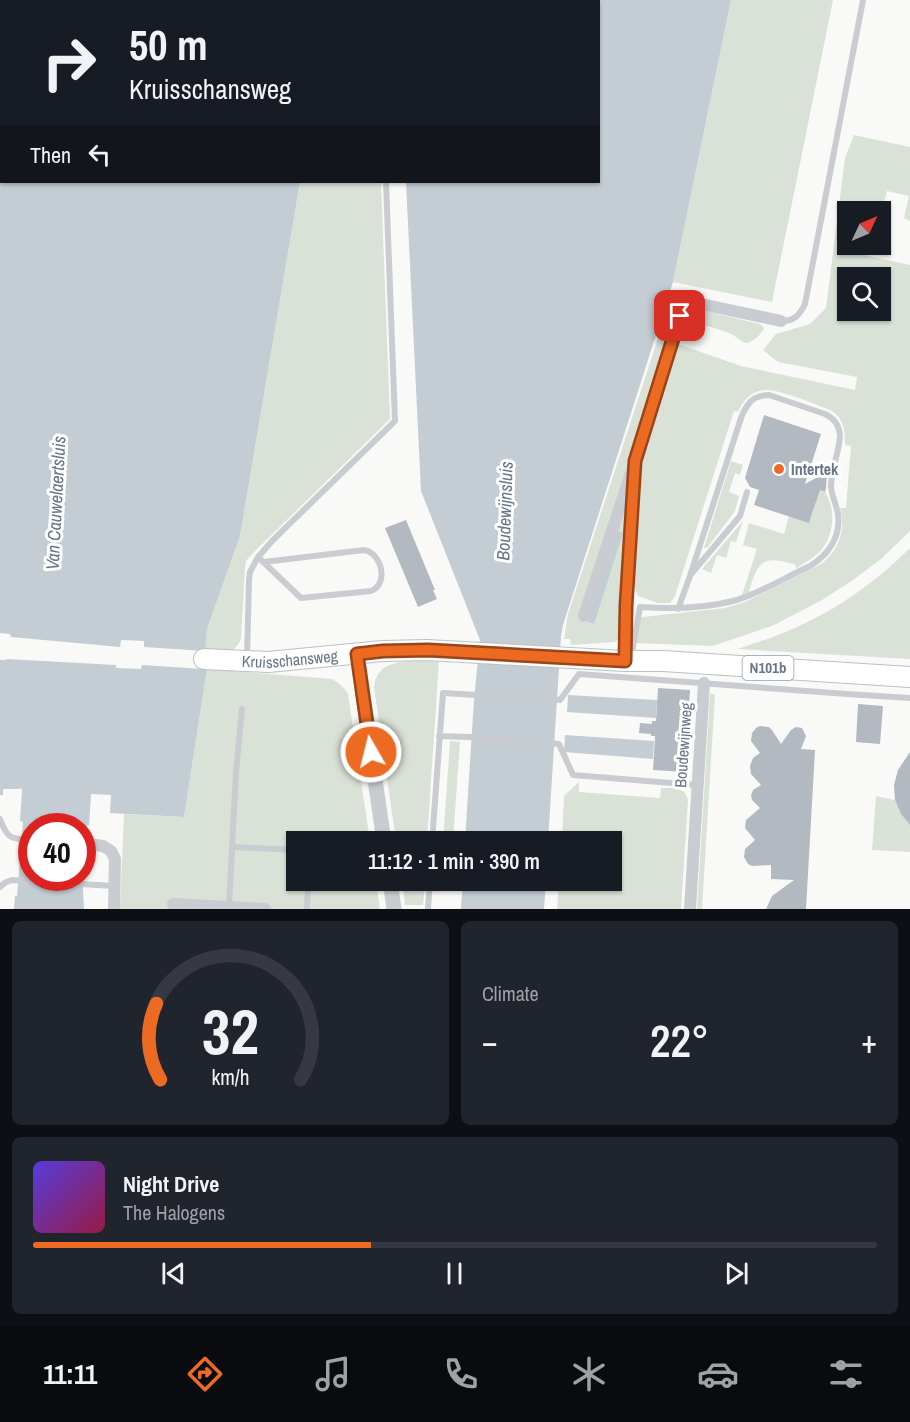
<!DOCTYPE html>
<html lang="en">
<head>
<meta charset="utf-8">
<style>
	body { margin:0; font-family:"Archivo Narrow",sans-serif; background:#20242c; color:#f1f3f6; height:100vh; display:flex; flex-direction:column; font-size:22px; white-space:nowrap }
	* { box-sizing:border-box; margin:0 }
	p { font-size:20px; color:#9ea1a6 }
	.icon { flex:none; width:33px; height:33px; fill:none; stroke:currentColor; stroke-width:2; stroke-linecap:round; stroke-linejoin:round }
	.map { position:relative; height:909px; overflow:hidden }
	.sheet { display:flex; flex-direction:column; gap:12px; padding:12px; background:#0d0f14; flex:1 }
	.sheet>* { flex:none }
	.top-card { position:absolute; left:0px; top:0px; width:600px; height:183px; box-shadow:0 2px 4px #0004; background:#171b24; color:#f1f3f6; overflow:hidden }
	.needle { width:39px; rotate:46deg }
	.controls { position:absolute; left:837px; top:201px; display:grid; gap:12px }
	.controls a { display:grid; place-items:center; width:54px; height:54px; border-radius:0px; background:#171b24; box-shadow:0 2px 4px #0004; font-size:30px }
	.speed { position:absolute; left:18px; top:813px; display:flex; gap:12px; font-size:30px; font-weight:700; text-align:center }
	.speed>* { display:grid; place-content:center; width:78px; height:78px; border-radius:50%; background:#171b24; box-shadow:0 2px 4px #0004; line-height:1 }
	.speed .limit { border:9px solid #d22; background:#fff; color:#111 }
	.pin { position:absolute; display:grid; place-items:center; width:51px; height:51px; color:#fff; margin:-26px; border-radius:12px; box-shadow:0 3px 9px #0006 }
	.me { position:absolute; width:66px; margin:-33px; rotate:352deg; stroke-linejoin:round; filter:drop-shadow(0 0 4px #0008) }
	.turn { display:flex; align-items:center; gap:21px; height:126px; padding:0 30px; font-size:27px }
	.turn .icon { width:78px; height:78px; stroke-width:2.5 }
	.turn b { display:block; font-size:42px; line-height:51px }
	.then { display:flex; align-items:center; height:57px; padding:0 30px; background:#0003; gap:12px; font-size:22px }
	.big { font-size:45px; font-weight:600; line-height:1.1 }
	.sheet .card { flex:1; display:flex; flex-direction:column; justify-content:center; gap:9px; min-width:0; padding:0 21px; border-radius:9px; background:#20242c }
	.sheet .dial { align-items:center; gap:0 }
	.dial svg { height:156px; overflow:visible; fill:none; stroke:#363941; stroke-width:7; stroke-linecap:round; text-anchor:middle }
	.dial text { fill:#f1f3f6; stroke:none }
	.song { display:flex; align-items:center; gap:18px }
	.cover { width:72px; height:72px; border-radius:9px; background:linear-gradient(135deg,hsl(250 70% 55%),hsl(340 70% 35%)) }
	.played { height:6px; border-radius:3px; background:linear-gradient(90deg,#ed6a23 40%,#363941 40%) }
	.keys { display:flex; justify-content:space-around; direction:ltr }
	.heat { display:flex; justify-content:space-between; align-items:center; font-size:33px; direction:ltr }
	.sheet .tiles { flex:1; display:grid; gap:12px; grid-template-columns:1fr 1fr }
	.card:last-child { grid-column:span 2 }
	.trip { position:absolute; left:286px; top:831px; width:336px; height:60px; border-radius:0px; background:#171b24; box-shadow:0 2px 4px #0004; font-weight:600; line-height:60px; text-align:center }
	.tabs { display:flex; height:96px; justify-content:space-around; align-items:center; background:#090b0e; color:#9ea1a6 }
	.tabs .icon { width:42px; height:42px }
	.tabs .on { color:#ed6a23 }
	.tabs b { font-size:27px; color:#f1f3f6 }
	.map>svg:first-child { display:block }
</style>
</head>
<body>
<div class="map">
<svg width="910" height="909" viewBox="0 0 910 909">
	<rect width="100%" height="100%" fill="#f9f9f7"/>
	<path fill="#dae2d8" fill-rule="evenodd" d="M731,0H833L772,302L673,282Z
		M854,135L910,147V221L904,218L909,196L887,191L882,209L861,205L859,211L848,212V244L851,245L850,252L910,265V531L881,559L853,580L822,600L774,625L713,646L636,643C629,633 633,623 643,617L725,608L745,602L821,564C839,550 846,530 840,508H846L851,446L845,445C845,431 844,417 830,410C815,404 781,390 766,390C753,390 743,400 738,412L734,411L675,596L670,603H658L638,596L634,586L640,464L678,344L741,366L855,390L857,377L778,362L763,350L776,334L810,324L826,308L845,158ZM848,278H880V310H848Z
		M300,182H381L390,419L251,555L246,561L245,568L241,639C233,657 221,652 204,651L207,629L240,536Z
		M696,310H701L760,324L764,328C762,333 753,343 746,343C741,342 737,337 733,335C719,328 701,325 686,320L691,312Z
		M661,329L670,332L579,620L593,624L617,531L624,507L627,508L620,635L618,640L615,642L571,645L570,639H564L568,614Z
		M731,461L743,465L740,475L735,473L729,492L739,496L735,511L707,548H704Z
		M805,485L825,492C836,509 834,532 823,548C816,557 804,563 795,569L796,565C763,555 758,560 749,592L742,595L757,549L743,545L749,523L784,534L789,516L810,521L816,503Z
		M743,521L736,542L731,541L726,558L717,555L711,573L702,569Z
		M910,548V659L738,649C751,644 765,640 778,635C828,616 873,585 910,548Z
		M439,661L427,841H396L374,687C377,655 416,662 439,661Z
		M207,669L332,679C339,683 344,687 348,694L370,841L297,842V880L376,881L380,909H120L124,814L184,817Z
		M710,694H715L702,909H697Z
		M450,741L460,742L453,841H443Z
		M579,782V792L660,798L661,788C673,788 685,786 688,800L681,909H557L559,881L612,880V842L562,841L564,796Z
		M876,796L895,800L901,814L910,825V852L872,850Z
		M402,881H425L423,905H405Z"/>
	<path fill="#c4cdd3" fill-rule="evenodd" d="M0,0H373V2H2V182H300L240,536L207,629L203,669H207L184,817L110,813L111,795L91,794L89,825L87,826L86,852H85L84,854L83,891L84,909H14L15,896H17L23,822L20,821L22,791L21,788L19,789H3V795H0ZM32,826H82V878H32Z
		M398,0H731L673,282L563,625L561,636L548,841H465L474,699L480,640L421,491L406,182H598V2H398Z
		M617,531L623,533L594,624L587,622Z
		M568,695L657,700L656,718L567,712Z
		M565,735L654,741L653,759L564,752Z
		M463,881H546L544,909H461Z"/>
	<path fill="#f9f9f7" d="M0,633L10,634L11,637L120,647L121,640L144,641V647L205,651L203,669L142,665L141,669L116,668V665L7,659L6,660H0Z"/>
	<path fill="#b2b9c0" d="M764,415L821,434L805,484L827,472L826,488L825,492L820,490L809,523L754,505L759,490L750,487L745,478Z
		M406,520L435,590H433L437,599L418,607L385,528Z
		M658,688L690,690L685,772L653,770L655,736H651V734L639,733L640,723L652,724V721H656Z
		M858,704L883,706L880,744L856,742Z
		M761,726L769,727L772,730L781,744L791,730L796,727L802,728L806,736L801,749L815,750L806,909H766L772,896L794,880L771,879V865L752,866L748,864L744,857L745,849L755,840L745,828L746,820L760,808L752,800L751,795L753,790L761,785L751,774L750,766L753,758L760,753L751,741L752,733L757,727Z
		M910,752V825L901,814L895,800L894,785L898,770Z"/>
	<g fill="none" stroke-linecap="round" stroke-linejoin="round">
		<g stroke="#bcbfc4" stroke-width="22">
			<g id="primary">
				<path id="s1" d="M204,659L268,662L383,651L427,650L625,661H663L910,677"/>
			</g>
		</g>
		<path stroke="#c9ccd0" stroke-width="6" d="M781,321C794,321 799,316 805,304L863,0
			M258,557L301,598L371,591C389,584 382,553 364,550L264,562
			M692,573L740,516L747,492
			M247,657L249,580L250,572L258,557L273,540L395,421L386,182
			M631,658L640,607C671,609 702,609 733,601C759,594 786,577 810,566C828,555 841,537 838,515C837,506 832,497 831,487C831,470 839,453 840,436C839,425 835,419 825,414L769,395C753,396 749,401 742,415L690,576L678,609
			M439,736L470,737L559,744L573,775L696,785
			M0,819C7,839 11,839 32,840
			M432,842L443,693L560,700L579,674L847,694L910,698
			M232,847L297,850
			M0,887L6,882L12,880L114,886
			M229,907L236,772L242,709
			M307,909L308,880
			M428,909L430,880"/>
		<path stroke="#c9ccd0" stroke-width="12" d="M584,616L635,461L680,316C685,308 691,304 701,304L781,321
			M625,661C623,601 630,540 634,480
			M88,844L103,846L111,851L115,859L114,909
			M173,904L265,909
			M690,909L704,683"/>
		<path stroke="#c9ccd0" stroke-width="15" d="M357,654L384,842
			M390,880L394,909"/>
		<use href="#primary" stroke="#fff" stroke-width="20"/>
	</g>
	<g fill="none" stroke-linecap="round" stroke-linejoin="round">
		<g stroke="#9a4517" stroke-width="15">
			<path id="route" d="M371,752L357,654L383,651L428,650L625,661L626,606L635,461L680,316"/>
		</g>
		<use href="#route" stroke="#ed6a23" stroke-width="10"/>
	</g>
	<circle fill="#ed6a23" stroke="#fff" stroke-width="2" cx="779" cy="469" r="6"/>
	<g text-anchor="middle" stroke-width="6" stroke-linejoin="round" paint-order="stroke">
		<rect fill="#fff" stroke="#959fad" stroke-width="1.5" x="742.5" y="656" width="51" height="24" rx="4.5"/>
		<g font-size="15" font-weight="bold" fill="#67768a">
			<text x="768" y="673">N101b</text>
		</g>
		<g font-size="16" font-weight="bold" fill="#67768a" stroke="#fff" text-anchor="start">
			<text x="791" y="475">Intertek</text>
		</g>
		<g font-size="16" fill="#67768a" stroke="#fff">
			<text dy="6" stroke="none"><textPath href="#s1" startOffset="86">Kruisschansweg</textPath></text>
			<text transform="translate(683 745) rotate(-86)" y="6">Boudewijnweg</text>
		</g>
		<g font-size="18" font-style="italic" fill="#637784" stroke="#fff">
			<text transform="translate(56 503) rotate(-87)" y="6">Van Cauwelaertsluis</text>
			<text transform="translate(505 511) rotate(-88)" y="6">Boudewijnsluis</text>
		</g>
	</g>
</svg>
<div class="controls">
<a><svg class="needle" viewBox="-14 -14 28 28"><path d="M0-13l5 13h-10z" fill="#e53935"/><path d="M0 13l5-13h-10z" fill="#9ea1a6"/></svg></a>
<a><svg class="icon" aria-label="search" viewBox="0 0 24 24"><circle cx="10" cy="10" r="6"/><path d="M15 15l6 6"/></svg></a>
</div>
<div class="speed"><div class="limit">40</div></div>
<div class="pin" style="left:680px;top:316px;background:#d93025"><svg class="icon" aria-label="arrive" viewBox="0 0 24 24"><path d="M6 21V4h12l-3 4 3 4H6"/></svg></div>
<svg class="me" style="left:371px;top:752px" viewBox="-20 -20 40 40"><circle r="17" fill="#ed6a23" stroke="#fff" stroke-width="3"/><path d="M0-11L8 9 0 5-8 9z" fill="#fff"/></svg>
<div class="trip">11:12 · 1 min · 390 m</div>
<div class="top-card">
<div class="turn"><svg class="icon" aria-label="right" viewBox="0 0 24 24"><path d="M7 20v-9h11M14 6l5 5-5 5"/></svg><div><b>50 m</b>Kruisschansweg</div></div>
<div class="then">Then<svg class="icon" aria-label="left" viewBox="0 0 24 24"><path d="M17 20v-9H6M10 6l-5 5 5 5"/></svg></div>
</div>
</div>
<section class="sheet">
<div class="tiles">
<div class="card dial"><svg viewBox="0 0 100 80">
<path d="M14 69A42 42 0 1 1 86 69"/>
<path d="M14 69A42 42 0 0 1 12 30" stroke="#ed6a23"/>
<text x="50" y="56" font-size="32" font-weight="700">32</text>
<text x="50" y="72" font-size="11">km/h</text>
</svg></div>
<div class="card"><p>Climate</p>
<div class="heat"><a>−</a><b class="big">22°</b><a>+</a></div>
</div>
<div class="card">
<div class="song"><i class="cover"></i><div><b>Night Drive</b><p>The Halogens</p></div></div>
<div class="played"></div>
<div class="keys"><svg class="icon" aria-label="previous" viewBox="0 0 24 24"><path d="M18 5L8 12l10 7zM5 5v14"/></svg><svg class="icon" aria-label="pause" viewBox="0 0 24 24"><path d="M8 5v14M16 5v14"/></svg><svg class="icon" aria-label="next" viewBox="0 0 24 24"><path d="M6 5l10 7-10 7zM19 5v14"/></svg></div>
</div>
</div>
</section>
<nav class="tabs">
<b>11:11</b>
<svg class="icon on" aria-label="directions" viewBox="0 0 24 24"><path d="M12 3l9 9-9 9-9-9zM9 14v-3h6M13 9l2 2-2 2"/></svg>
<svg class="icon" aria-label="music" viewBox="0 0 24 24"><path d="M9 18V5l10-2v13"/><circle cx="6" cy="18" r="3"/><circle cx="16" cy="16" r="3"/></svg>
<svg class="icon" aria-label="phone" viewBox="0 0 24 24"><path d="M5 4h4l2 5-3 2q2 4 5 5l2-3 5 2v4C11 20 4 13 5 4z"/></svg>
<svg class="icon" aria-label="climate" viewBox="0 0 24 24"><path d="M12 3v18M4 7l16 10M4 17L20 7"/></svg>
<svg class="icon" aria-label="car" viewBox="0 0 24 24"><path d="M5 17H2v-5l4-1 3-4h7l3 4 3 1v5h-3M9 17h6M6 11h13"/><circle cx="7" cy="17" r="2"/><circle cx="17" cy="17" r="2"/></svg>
<svg class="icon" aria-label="filters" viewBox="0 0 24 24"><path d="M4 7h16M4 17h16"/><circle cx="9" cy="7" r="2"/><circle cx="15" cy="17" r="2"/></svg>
</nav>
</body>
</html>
